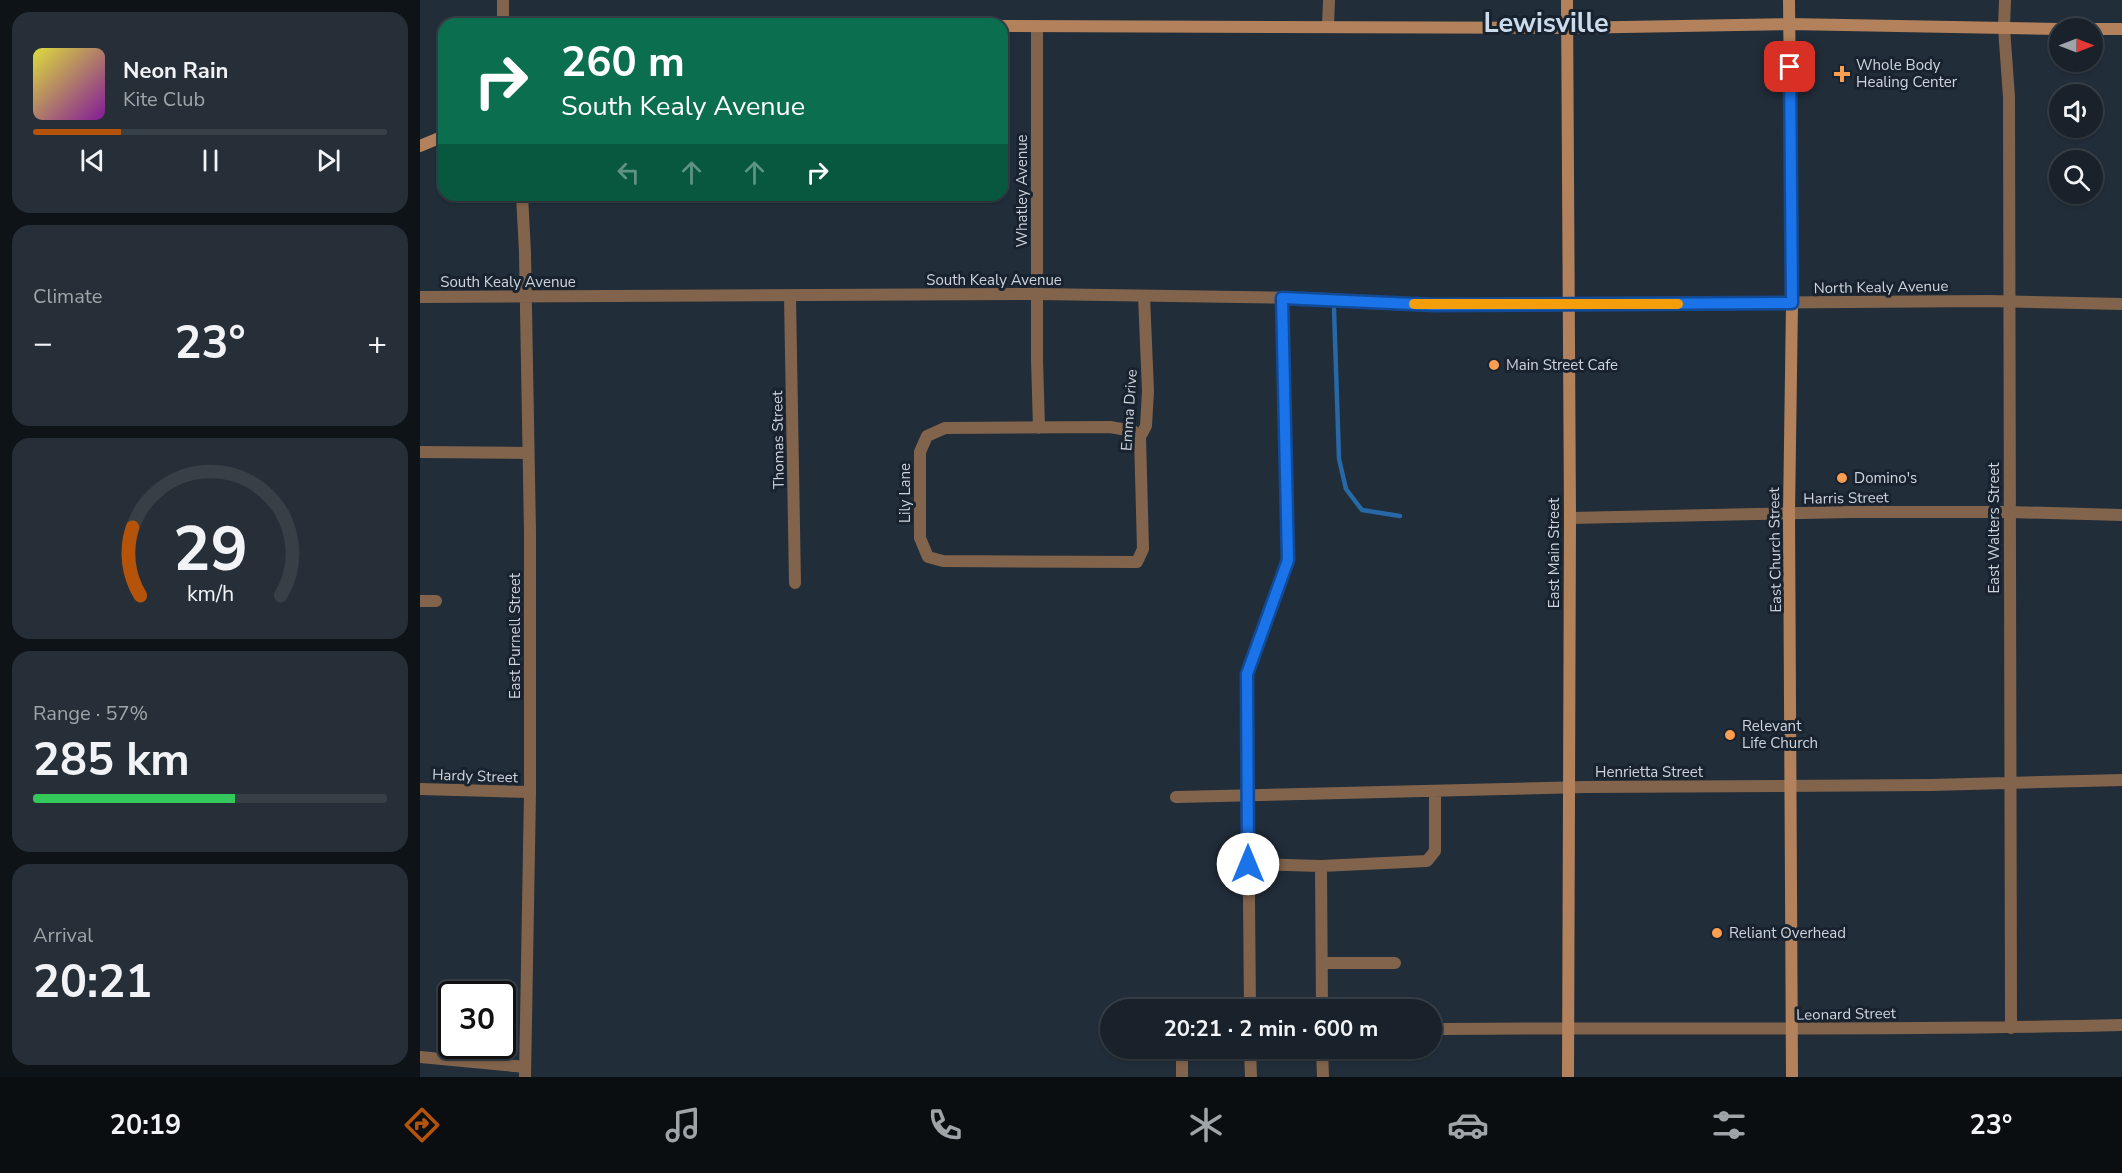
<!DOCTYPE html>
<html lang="en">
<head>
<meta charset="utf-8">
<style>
	body { margin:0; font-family:"Nunito Sans",sans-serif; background:#262f37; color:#f1f3f6; height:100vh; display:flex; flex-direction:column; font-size:22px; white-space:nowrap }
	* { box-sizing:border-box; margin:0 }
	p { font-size:20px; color:#9fa4a9 }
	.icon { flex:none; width:33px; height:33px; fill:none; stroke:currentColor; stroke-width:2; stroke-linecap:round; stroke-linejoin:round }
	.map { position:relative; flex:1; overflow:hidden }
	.details { display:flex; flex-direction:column; gap:12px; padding:12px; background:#0e1318; width:420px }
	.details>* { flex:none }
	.banner { position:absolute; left:18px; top:18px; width:570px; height:183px; border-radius:18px; box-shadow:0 2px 4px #0004,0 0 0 2px #373f47; background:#0b6e4f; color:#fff; overflow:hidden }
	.needle { width:39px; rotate:90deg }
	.fabs { position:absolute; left:1629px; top:18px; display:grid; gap:12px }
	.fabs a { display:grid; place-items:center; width:54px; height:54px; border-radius:50%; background:#19222b; box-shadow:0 2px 4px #0004,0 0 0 2px #373f47; font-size:30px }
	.speed { position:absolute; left:18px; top:981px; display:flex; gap:12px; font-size:30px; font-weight:700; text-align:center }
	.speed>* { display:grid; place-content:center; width:78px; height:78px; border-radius:50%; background:#19222b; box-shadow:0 2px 4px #0004,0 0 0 2px #373f47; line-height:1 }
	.speed .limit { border:3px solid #111; border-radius:9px; background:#fff; color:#111 }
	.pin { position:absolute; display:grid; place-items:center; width:51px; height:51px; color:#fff; margin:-26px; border-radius:12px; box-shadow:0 3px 9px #0006 }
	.me { position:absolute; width:66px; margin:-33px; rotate:0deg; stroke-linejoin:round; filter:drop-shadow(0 0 4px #0008) }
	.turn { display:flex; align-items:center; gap:21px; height:126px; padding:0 24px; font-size:27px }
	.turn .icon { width:78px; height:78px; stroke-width:2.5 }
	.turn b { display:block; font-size:42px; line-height:51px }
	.lanes { display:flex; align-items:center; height:57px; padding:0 24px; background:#0003; justify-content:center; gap:30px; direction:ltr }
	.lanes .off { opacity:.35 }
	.big { font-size:45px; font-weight:700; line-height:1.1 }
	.details .widget { flex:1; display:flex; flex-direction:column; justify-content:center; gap:9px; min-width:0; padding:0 21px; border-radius:18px; background:#262f37 }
	.details .dial { align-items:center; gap:0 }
	.dial svg { height:156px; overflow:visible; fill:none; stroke:#373f47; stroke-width:7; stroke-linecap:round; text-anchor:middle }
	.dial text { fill:#f1f3f6; stroke:none }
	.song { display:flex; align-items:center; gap:18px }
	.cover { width:72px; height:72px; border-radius:9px; background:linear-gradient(135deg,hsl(60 70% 55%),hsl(290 70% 35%)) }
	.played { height:6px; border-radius:3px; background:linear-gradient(90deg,#b45309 25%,#373f47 25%) }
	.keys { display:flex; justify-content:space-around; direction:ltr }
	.heat { display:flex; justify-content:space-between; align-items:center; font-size:33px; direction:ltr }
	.charge { height:9px; border-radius:4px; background:linear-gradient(90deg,#34c759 57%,#373f47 0) }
	.trip { position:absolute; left:680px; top:999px; width:342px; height:60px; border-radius:30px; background:#19222b; box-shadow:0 2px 4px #0004,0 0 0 2px #373f47; font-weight:700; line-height:60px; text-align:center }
	.dock { display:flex; height:96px; justify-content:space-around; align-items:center; background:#0a0e11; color:#9fa4a9 }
	.dock .icon { width:42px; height:42px }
	.dock .on { color:#b45309 }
	.dock b { font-size:27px; color:#f1f3f6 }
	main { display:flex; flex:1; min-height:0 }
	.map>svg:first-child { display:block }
</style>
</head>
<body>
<main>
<section class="details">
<div class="widget">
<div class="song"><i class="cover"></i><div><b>Neon Rain</b><p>Kite Club</p></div></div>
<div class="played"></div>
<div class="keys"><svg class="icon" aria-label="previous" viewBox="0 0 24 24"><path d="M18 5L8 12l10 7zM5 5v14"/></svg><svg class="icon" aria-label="pause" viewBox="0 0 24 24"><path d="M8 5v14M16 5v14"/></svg><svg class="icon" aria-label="next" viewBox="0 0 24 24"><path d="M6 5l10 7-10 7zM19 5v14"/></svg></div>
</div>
<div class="widget"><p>Climate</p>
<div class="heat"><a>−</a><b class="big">23°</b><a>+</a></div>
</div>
<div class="widget dial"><svg viewBox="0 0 100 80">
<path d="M14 69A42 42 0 1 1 86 69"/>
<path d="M14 69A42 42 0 0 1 10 34" stroke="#b45309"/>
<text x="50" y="56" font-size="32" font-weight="700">29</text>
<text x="50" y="72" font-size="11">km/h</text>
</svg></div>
<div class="widget"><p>Range · 57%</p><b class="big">285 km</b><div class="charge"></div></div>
<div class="widget"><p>Arrival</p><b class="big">20:21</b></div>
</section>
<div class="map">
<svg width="1702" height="1077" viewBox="0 0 1702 1077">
	<rect width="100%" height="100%" fill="#212d39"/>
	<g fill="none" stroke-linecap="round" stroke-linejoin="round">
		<path stroke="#2768a6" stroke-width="4.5" d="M914,309L919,459L926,489L942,510L980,516"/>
		<path stroke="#82644c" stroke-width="12" d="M1585,0L1584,28L1589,97L1591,1028
			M617,26V359L619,428
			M908,26L909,0
			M370,296L375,583
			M720,437L713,431L690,427L525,428L507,436L500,452V538L508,557L523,561L717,562L723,549L720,437L726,426L728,391L724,296
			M0,452L107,453
			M1150,518L1430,512H1589L1702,515
			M0,601H16
			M0,789L110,792
			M756,797L1166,787L1511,785L1702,780
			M828,864L901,866
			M902,963H975
			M830,1010L827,674L868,560L862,298
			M902,1010L901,866L1007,861L1015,851V791
			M1011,1029C1241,1027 1472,1031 1702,1025
			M762,1048V1077
			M830,1048L831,1077
			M902,1048L903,1077
			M0,1057L105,1067"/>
		<path stroke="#82644c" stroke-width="12" d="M83,0V24
			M102,195L105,253L110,532V792L105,1077
			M0,297L617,294L889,298L1014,305L1568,301L1702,304"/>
		<path stroke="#b3825c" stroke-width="12" d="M1147,0L1150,518L1148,1077
			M1369,0L1372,303L1369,514L1372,1077
			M582,26L1147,28L1369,24L1640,29
			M1672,29H1702
			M0,146L24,136"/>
	</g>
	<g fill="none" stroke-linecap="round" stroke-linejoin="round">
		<g stroke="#114b97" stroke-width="15">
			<path id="route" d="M828,864L827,674L868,560L862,298L1014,305L1372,303L1370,67"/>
		</g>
		<use href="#route" stroke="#1a73e8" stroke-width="10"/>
		<path stroke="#f59e0b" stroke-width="10" d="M994,304H1258"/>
	</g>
	<g fill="#fb9e50" stroke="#18232f" stroke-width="2">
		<path d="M1419 65h6v6h6v6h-6v6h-6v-6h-6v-6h6z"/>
		<circle cx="1074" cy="365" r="6"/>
		<circle cx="1422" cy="478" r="6"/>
		<circle cx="1310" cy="735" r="6"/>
		<circle cx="1297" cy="933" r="6"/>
	</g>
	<g text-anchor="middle" stroke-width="6" stroke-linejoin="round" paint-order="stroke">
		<g font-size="15" fill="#ced5dd" stroke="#18232f" text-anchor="start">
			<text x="1436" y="70">Whole Body<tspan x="1436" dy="17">Healing Center</tspan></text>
			<text x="1086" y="370">Main Street Cafe</text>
			<text x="1434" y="483">Domino's</text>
			<text x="1322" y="731">Relevant<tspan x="1322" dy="17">Life Church</tspan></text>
			<text x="1309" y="938">Reliant Overhead</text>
		</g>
		<g font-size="15" fill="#ced5dd" stroke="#18232f">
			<text transform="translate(602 191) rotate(-90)" y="5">Whatley Avenue</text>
			<text x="574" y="285">South Kealy Avenue</text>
			<text x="88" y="287">South Kealy Avenue</text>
			<text transform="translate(1461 287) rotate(-1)" y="5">North Kealy Avenue</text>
			<text transform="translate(709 410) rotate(-86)" y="5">Emma Drive</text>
			<text transform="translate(358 440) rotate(-91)" y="5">Thomas Street</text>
			<text transform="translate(485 493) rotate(-90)" y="5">Lily Lane</text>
			<text transform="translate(1426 498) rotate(-1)" y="5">Harris Street</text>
			<text transform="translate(1574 528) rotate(-90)" y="5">East Walters Street</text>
			<text transform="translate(1355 550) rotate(-91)" y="5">East Church Street</text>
			<text transform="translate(1134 553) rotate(-90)" y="5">East Main Street</text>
			<text transform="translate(95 636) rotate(-90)" y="5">East Purnell Street</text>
			<text x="1229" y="777">Henrietta Street</text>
			<text transform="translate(55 776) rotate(2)" y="5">Hardy Street</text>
			<text transform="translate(1426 1014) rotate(-1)" y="5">Leonard Street</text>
		</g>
		<g font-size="27" font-weight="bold" fill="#ccdbec" stroke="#18232f">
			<text x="1126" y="32">Lewisville</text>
		</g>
	</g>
</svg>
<div class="fabs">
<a><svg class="needle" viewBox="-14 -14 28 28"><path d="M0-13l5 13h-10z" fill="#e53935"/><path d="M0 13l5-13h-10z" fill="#9fa4a9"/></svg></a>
<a><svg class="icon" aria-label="sound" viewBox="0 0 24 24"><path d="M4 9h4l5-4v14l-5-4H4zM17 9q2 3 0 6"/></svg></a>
<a><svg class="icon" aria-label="search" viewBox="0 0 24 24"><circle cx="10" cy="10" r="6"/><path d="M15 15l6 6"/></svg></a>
</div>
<div class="speed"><div class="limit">30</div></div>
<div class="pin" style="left:1370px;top:67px;background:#d93025"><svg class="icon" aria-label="arrive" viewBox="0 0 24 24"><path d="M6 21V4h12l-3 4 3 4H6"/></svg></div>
<svg class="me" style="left:828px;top:864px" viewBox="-20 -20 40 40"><circle r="19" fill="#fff"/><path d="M0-13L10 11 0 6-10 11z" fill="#1a73e8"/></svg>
<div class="trip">20:21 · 2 min · 600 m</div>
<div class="banner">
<div class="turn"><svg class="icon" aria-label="right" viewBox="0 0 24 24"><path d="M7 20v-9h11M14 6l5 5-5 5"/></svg><div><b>260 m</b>South Kealy Avenue</div></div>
<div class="lanes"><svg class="icon off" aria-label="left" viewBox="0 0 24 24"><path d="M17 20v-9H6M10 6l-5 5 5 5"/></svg><svg class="icon off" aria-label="ahead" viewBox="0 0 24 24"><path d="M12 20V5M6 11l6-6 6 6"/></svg><svg class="icon off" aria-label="ahead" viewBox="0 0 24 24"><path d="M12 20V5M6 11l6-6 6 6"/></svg><svg class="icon" aria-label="right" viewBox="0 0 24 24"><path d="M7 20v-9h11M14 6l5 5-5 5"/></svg></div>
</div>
</div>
</main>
<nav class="dock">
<b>20:19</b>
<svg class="icon on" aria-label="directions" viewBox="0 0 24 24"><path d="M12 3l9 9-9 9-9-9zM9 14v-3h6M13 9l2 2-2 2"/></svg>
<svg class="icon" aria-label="music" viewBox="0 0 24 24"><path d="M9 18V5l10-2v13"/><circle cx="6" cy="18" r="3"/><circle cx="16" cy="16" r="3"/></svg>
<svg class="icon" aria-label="phone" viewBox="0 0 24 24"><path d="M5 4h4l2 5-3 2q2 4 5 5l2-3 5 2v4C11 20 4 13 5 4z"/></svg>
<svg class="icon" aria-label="climate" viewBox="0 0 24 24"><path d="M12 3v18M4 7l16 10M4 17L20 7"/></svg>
<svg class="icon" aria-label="car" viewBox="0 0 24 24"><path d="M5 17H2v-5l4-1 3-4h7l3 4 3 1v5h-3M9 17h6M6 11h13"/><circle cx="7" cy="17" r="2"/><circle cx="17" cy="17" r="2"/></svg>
<svg class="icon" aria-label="filters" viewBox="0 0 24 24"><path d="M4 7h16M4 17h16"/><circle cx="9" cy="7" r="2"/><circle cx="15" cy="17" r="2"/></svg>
<b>23°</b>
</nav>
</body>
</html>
